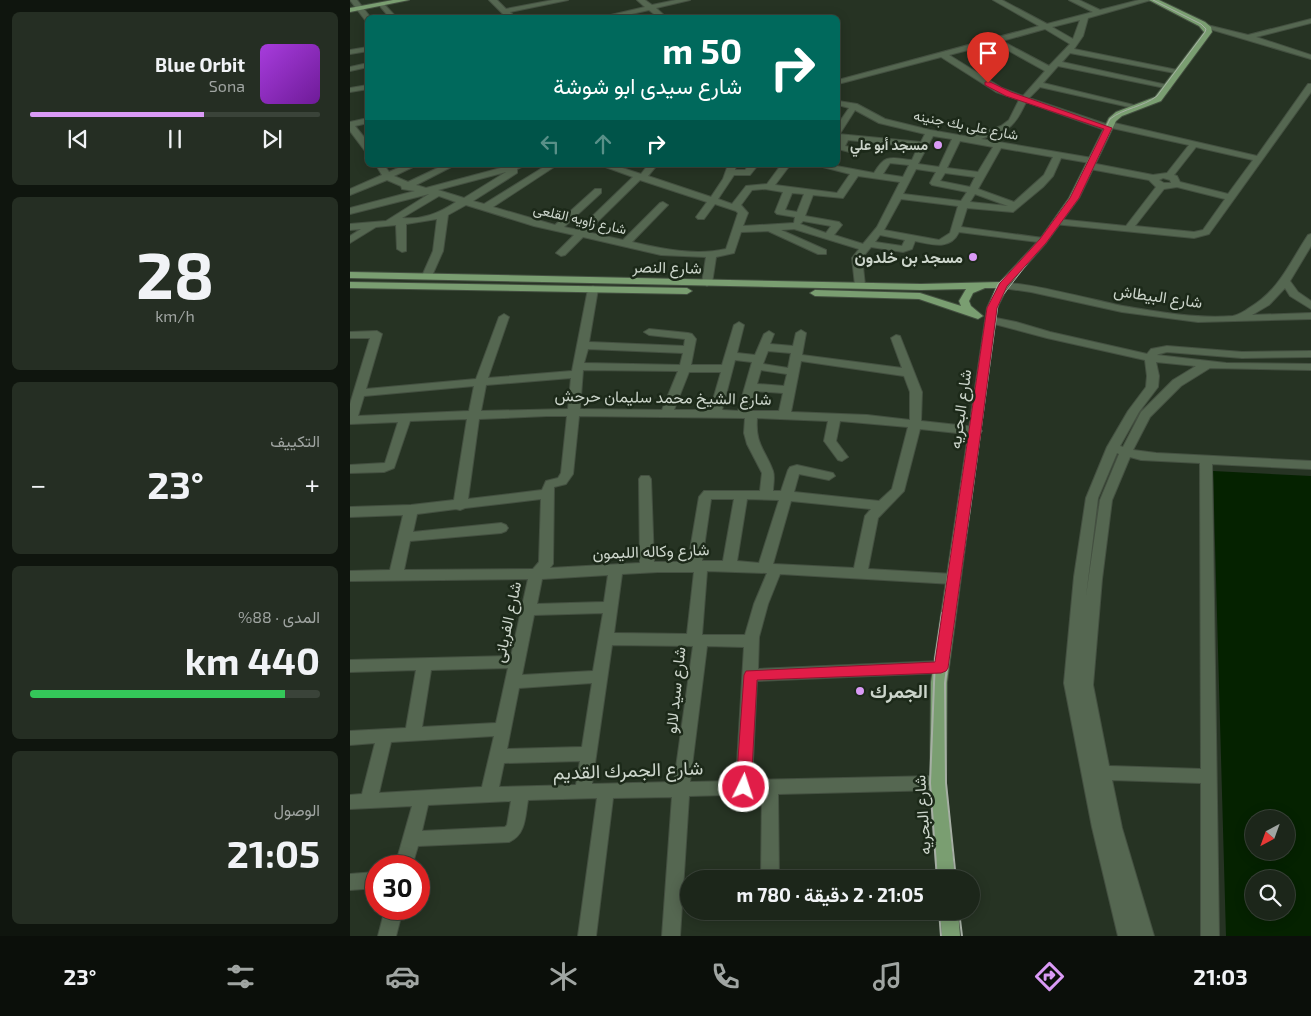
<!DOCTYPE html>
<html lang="ar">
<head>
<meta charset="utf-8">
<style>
	body { margin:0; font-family:"Exo 2",Vazirmatn,sans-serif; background:#252e23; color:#f1f3f6; direction:rtl; height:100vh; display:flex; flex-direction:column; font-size:19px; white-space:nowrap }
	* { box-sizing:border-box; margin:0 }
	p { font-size:16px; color:#a0a5a2 }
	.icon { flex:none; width:28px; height:28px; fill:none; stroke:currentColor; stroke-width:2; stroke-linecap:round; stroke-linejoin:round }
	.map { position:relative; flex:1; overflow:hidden; direction:ltr }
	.drawer { display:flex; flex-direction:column; gap:12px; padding:12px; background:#0f150e; width:350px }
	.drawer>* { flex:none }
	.hud { position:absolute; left:15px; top:15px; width:475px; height:152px; border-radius:8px; box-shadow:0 2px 12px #0003,0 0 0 1px #3a4339; direction:rtl; background:#00695c; color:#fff; overflow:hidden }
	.needle { width:32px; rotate:221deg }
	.buttons { position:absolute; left:895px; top:810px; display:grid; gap:10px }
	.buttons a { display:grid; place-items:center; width:50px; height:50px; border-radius:50%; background:#1c261a; box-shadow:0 2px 12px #0003,0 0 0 1px #3a4339; font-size:25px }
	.speed { position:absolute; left:15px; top:855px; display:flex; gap:10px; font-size:25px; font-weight:700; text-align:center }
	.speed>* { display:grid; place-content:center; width:65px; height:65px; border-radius:50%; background:#1c261a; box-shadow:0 2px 12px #0003,0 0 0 1px #3a4339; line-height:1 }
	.speed .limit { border:8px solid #d22; background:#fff; color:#111 }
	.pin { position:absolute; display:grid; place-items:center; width:42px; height:42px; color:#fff; margin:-51px -21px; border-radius:50% 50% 50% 0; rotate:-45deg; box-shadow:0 0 5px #0007 }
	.pin .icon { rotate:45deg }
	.me { position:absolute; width:55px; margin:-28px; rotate:4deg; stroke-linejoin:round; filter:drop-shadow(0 0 4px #0008) }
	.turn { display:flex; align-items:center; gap:18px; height:105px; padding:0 15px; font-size:22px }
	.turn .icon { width:65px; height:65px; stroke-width:2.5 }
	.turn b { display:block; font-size:35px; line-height:42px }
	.lanes { display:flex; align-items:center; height:48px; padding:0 15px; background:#0003; justify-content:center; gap:25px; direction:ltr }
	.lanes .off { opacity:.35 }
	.big { font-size:38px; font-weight:700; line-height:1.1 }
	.drawer .widget { flex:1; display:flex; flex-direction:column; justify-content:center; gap:8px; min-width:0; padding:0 18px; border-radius:8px; background:#252e23 }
	.drawer .dial { align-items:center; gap:0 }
	.dial b { font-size:65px; line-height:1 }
	.song { display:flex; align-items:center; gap:15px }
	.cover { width:60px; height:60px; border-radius:8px; background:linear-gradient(135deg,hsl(280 70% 55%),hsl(280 70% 35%)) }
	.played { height:5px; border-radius:2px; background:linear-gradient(90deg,#da9af6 60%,#3a4339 60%) }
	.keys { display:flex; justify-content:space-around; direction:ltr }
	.heat { display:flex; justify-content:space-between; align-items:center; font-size:28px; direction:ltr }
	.charge { height:8px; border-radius:4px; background:linear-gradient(90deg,#34c759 88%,#3a4339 0) }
	.trip { position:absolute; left:330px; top:870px; width:300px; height:50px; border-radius:25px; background:#1c261a; box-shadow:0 2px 12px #0003,0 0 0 1px #3a4339; font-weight:700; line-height:50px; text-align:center; direction:rtl }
	.tab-bar { display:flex; height:80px; justify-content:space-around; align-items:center; background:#0b0f0a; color:#a0a5a2 }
	.tab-bar .icon { width:35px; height:35px }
	.tab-bar .on { color:#da9af6 }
	.tab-bar b { font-size:22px; color:#f1f3f6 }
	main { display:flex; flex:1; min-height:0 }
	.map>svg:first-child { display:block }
</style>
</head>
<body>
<main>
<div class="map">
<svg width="961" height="936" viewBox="0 0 961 936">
	<rect width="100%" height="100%" fill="#263323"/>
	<path fill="#052200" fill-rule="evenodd" d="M863,471L961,476V936H876ZM904,819H936V851H904ZM904,879H936V911H904Z"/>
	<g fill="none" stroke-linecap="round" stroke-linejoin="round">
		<g stroke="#445041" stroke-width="2">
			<path id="minor" d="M0,0H7L21,18L15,20Z
				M139,0H147L156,9L203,0H218L160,12L164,16L163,18H157Z
				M287,0H295L302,5L326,0H340L306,8L317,18H309L299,10L264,18H248L295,7Z
				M643,0H652L697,24L743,12L719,0H729L750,10L789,0H801L738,18L733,36L724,49L827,70L831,72L830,74L720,53L712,62L817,85L821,87L820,89L708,66L693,83L792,107L788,109L690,87L679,98L756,124L760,122L907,156L958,84H961V92L859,234L844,238L704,224V220L707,219L776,226L806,187L799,180L740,169L736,166L740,163L711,158L703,176L693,187L663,212L617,208L611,227L693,238L696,239V243L609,232C600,251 581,244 565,241L562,249L553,252L521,247L512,258L515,285L510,288L505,285L502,258L509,249L444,229L431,230L476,250V254H468L418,231L391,232L384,253L366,257L362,283L357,286L352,283L356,257L311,255L233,237L215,255L211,256L206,253L224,235L184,226L116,205L98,215L93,251L81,278H73L72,276L83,251L87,219L56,224V251L52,252L47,249L46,225L26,227L0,243V236L11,229L0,230V224L36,221L79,194L0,214V208L65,191L52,189L51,186L37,180L0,195V189L32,175L26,165H34L39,172L55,165H67L44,176L58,182L94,165H105L66,185L76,188L162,165H176L167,169V173L123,201L134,204L197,165H207L143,207L205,225L245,189H251V193L214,227L228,230L283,177L250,165H263L291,174L298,165H307L298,176L361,197L373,179L378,165H386L385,170H395L399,165H408L400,175H384L368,199L382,204L396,186L417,184L431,165H440L425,185L487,193L500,174L465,165H481L524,173C536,153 541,158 562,160L568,147L498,140L495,146L510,149V153L507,154L488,149L490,139L488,138V134L571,142L575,134L529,123L505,110L491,132H488V124L499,108L488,105V101L507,104L535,119L580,130L620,137L651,126L659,120L669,100L646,92L591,57L488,84V80L689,26ZM730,20L723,39L702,27ZM695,29L720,44L699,66L652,41ZM645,43L695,71L673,96L652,88L599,55ZM676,102L755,130L762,128L839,145L817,173L803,175L741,163L746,161L742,158L631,139C659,129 663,130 676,102ZM583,136L602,139L589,167L568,164ZM610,141L643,147L628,172L597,168ZM846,147L903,160L878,194L830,182L827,176L824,175ZM651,148L703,157L694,175L664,202L628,189ZM540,163L559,165L553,177L533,174ZM566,169L586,172L580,183L582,185L617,192L611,201L553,194ZM156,172L114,198L88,190ZM595,173L625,177L620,187L590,181ZM508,176L550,182L527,227L513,244L484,235L492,225L489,222L455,216L463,195L493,198ZM813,178L820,180L821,183H814L809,180ZM290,180L357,202L346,217L348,219H354L365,204L386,211L388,213L376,249C345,256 312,249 282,242L316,207L318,205L313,202L310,203L273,240L237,232ZM827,187L875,199L853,230L844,232L785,226L814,189ZM415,189L433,192L425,212L427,214L445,217L444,223L393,226L398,213L391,205L402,190ZM442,193L454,194L447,212L435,210ZM625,194L658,206L620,202ZM89,196L106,202C89,213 73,220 52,218ZM551,199L608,206L600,233L589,240L534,230ZM453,221L481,226L476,233L450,224ZM530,235L555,240L552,246L525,242Z
				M29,3H33L47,18H40L29,5Z
				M961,19V23L906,37L961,55V59L853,27L857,25L898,35Z
				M18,47V51L0,54V50Z
				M18,63V67L0,71V67Z
				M18,85V89L0,92V88Z
				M18,118V123L5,126L18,142V152L15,151L0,131V122Z
				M961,234V246L940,281L948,292L961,301V309L940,296L935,288L919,305L902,315L961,313V319L848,322L772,312L681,292L653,288L648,285C657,276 754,303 773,306C808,312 847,319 883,316C888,315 895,311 899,308C929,291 940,262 958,235Z
				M243,286L248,289L239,342L334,346L335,339L299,335L294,332L299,329L338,333L342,334L346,339L341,365H372L384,325L389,322L394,325L387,353L405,355L414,334L419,331L424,334L420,344L443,346L446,333L451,330L456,333L452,355L552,368L541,338L546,335L550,336L572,392L571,421L626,427L632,431L626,435L570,429L554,491L528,518L518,569L603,574L608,575L610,579L608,583L603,584L430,574L418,604L409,637L408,669L591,661L596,663L598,667L596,671L591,673L407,681L402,780L588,776L594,778L596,783L594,788L588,790L428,794L429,879H411L412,794L339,796L330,936H312L322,797L263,798L246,936H228L247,798L178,800C175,816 176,835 159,842L68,846L62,866H45L62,806L0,809V795L12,794L25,743L0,745V731L56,728L66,670L0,672V660L161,656L178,579L0,581V571L40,570L53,515L0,517V507L61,505L104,500L117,419L60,421L44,468L34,472L0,473V465L35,463L48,422L0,424V404L20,338H0V332L27,331L32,334L16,389L126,379L149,317L154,314L159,317L138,378L222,371L238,289ZM238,349L333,353L330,365L234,363ZM418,351L441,353L438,368L413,364ZM385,360L402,362L388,411L372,410ZM451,361L554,376L560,392V420L517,415L441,412ZM233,370L328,371L312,410L230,409ZM411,370L437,374L434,386L407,384ZM339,372H371L360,410H324ZM221,378L218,409L131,411L136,385ZM124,386L119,411L8,416L14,396ZM405,391L433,393L429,411H400ZM197,416H217L211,473L208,478L196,481L192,490L118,499L129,419ZM229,416L395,418L394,433L397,444L412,473L410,491H354L349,497L338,562H304L301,479L299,476H291L289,479L290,563L200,568L203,564L204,487L216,484L223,474ZM407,418L478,421L474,441L488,460L492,461L498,457L486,441L490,421L558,427L542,489L529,501L444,492L449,474L479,480L485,476L483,473L447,465L440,467L438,470L431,491H423C423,485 425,477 423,471C415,449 405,445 407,418ZM191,499L189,562L183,569L54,570L60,541L151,533L156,531L158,528L156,525L151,523L63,532L67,514L106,509L110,510L115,508ZM361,499H384L373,561H352ZM397,499L429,500L409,563L387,561ZM441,501L521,509L515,516L504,568L423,564ZM357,571L417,573L404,604L395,635H352ZM308,572H344L337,634L264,633L272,574ZM258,575L254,602L187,604L192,579ZM253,613L243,671L172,675L184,615ZM262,645L343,646L324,782L242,784ZM357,646L394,647L386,781L340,782ZM158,668L146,723L72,727L81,670ZM242,683L232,747L157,749L169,688ZM144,736L132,787L29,793L41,742ZM230,761L226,785L149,787L154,763ZM161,801L157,825L155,827L72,831L78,805Z
				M641,317L666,322L700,332L797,354L801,349L817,346L892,352L961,351V357L892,358L817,352L809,354L807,355L876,363L961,364V370L860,368L831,386L800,417L783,450L806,453L961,461V469L862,464L869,936H851V783L762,780L772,828L804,936H768L742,827L714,683L724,577L736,498L757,447L778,411L796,387L797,376L795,360L697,338L637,322L636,320ZM806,362L846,366L823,380L791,412L773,447L770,446L789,412L808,387L809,376ZM767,453L769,454L750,500L736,596L748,498ZM780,457L791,460L850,463L851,769L759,766L743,685L752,579L762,500Z
				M26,872V888L0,890V874Z
				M35,909H53L46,936H28Z"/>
		</g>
		<g stroke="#445041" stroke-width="2">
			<path id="major" d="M43,0H59L0,12V8Z
				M799,0H809L855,22L861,27L862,32L811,101L772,116L766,121L729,198L696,243L658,286L647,308L597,682L596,783L605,879H587L580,783L581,682L637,308L646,288H635L623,293L619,301L621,306L633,316L628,319L569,299L465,296L460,293L465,290L570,293L611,306L609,301L616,289L571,290L0,278V272L571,284L650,282L690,239L719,198L759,118L766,112L805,97L854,32L849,26Z
				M0,282L337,288L342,291L337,294L0,288Z
				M590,911H608L610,936H592Z"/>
		</g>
		<use href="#minor" fill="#556751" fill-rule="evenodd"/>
		<use href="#major" fill="#7a9e71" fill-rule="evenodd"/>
		<path stroke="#a6afa4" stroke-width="1" d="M592,615L638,308L648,284L691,241L723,196L760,119C774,108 793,107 807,96L855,32L856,29L851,24L803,0
			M604,615L620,512L648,305L650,299L684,255"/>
		<path stroke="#a6afa4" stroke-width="2" d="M604,613L595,683L596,783L606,879
			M587,879L580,783L585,659L592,613
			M589,911L591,936
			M609,911L612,936"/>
	</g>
	<path fill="#e11d48" stroke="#92132f" d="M635,82H640L661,92L762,128L729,198L696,243L657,286L647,308L631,431L598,668L596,671L591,673L407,680L401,787L399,792L394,794L388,792L386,787L394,675L396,671L585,662L637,308L650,283L690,239L720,198L754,129L656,96L635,85Z"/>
	<g fill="#da9af6" stroke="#1c2919" stroke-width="2">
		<circle cx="588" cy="145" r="5"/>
		<circle cx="623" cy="257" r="5"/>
		<circle cx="510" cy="691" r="5"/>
	</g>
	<g text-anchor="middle" stroke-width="5" stroke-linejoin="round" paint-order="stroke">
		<g font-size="14" fill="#ccd5cb" stroke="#1c2919">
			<text transform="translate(616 125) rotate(11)" y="5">شارع على بك جنينه</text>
			<text transform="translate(230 219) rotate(13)" y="5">شارع زاويه القلعى</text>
		</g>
		<g font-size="14" font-weight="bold" fill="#ccd5cb" stroke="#1c2919" text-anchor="end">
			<text x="578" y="150">مسجد أبو علي</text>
		</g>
		<g font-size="16" font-weight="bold" fill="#ccd5cb" stroke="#1c2919" text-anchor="end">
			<text x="613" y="263">مسجد بن خلدون</text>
		</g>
		<g font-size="16" fill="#ccd5cb" stroke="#1c2919">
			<text transform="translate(317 267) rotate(1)" y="6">شارع النصر</text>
			<text transform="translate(808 296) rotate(8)" y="6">شارع البيطاش</text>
			<text transform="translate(313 397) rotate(1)" y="6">شارع الشيخ محمد سليمان حرحش</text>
			<text transform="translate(610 409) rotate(-82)" y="6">شارع البحريه</text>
			<text transform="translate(301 551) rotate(-2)" y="6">شارع وكاله الليمون</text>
			<text transform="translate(157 622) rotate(-78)" y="6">شارع الفريانى</text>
			<text transform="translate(325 690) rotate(-84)" y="6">شارع سيد لالو</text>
			<text transform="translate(572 815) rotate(-94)" y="6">شارع البحريه</text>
		</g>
		<g font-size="19" font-weight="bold" fill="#ccd5cb" stroke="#1c2919" text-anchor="start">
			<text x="520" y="698">الجمرك</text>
		</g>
		<g font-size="19" fill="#ccd5cb" stroke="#1c2919">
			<text transform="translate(278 770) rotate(-2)" y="7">شارع الجمرك القديم</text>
		</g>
	</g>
</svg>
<div class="buttons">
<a><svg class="needle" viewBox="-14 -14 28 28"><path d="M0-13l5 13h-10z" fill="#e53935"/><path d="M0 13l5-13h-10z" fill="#a0a5a2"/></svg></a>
<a><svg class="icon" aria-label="search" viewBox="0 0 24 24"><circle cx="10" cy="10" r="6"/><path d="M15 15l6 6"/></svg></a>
</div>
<div class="speed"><div class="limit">30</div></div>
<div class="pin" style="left:638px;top:83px;background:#d93025"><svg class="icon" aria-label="arrive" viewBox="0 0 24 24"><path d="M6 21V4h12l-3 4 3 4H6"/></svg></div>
<svg class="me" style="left:394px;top:787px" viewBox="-20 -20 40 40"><circle r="17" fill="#e11d48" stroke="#fff" stroke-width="3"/><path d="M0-11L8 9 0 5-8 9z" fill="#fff"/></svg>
<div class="trip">21:05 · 2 دقيقة · 780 m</div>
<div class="hud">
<div class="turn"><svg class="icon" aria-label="right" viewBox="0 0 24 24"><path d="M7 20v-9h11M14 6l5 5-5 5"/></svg><div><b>50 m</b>شارع سيدى ابو شوشة</div></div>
<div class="lanes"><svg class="icon off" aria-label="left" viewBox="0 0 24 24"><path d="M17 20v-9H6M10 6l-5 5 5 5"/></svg><svg class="icon off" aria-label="ahead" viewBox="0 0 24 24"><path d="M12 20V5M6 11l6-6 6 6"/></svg><svg class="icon" aria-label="right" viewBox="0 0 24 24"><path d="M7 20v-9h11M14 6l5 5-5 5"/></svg></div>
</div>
</div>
<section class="drawer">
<div class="widget">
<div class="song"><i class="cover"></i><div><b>Blue Orbit</b><p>Sona</p></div></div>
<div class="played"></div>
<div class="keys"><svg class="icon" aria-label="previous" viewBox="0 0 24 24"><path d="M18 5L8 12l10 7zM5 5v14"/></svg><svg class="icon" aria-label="pause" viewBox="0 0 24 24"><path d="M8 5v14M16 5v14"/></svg><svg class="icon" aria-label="next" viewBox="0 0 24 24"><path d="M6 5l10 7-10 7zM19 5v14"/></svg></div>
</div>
<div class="widget dial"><b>28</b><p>km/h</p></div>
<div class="widget"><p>التكييف</p>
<div class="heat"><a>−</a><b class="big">23°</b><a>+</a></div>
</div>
<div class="widget"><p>المدى · 88%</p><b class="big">440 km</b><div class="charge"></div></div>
<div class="widget"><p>الوصول</p><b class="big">21:05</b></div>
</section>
</main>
<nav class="tab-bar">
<b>21:03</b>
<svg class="icon on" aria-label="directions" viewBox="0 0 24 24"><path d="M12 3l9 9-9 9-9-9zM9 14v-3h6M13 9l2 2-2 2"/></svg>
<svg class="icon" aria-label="music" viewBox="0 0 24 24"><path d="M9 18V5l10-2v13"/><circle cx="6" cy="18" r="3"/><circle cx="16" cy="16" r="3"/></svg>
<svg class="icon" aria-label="phone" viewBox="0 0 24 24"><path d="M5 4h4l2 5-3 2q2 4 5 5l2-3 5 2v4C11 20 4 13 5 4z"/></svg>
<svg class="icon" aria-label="climate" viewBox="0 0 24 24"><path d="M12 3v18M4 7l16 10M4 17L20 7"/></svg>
<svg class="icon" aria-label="car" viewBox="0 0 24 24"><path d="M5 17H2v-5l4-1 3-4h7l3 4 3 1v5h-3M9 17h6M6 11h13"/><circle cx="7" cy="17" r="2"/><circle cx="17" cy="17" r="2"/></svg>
<svg class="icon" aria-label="filters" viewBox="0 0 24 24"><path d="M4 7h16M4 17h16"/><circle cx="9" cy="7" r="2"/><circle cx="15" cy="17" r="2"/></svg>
<b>23°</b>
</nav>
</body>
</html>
